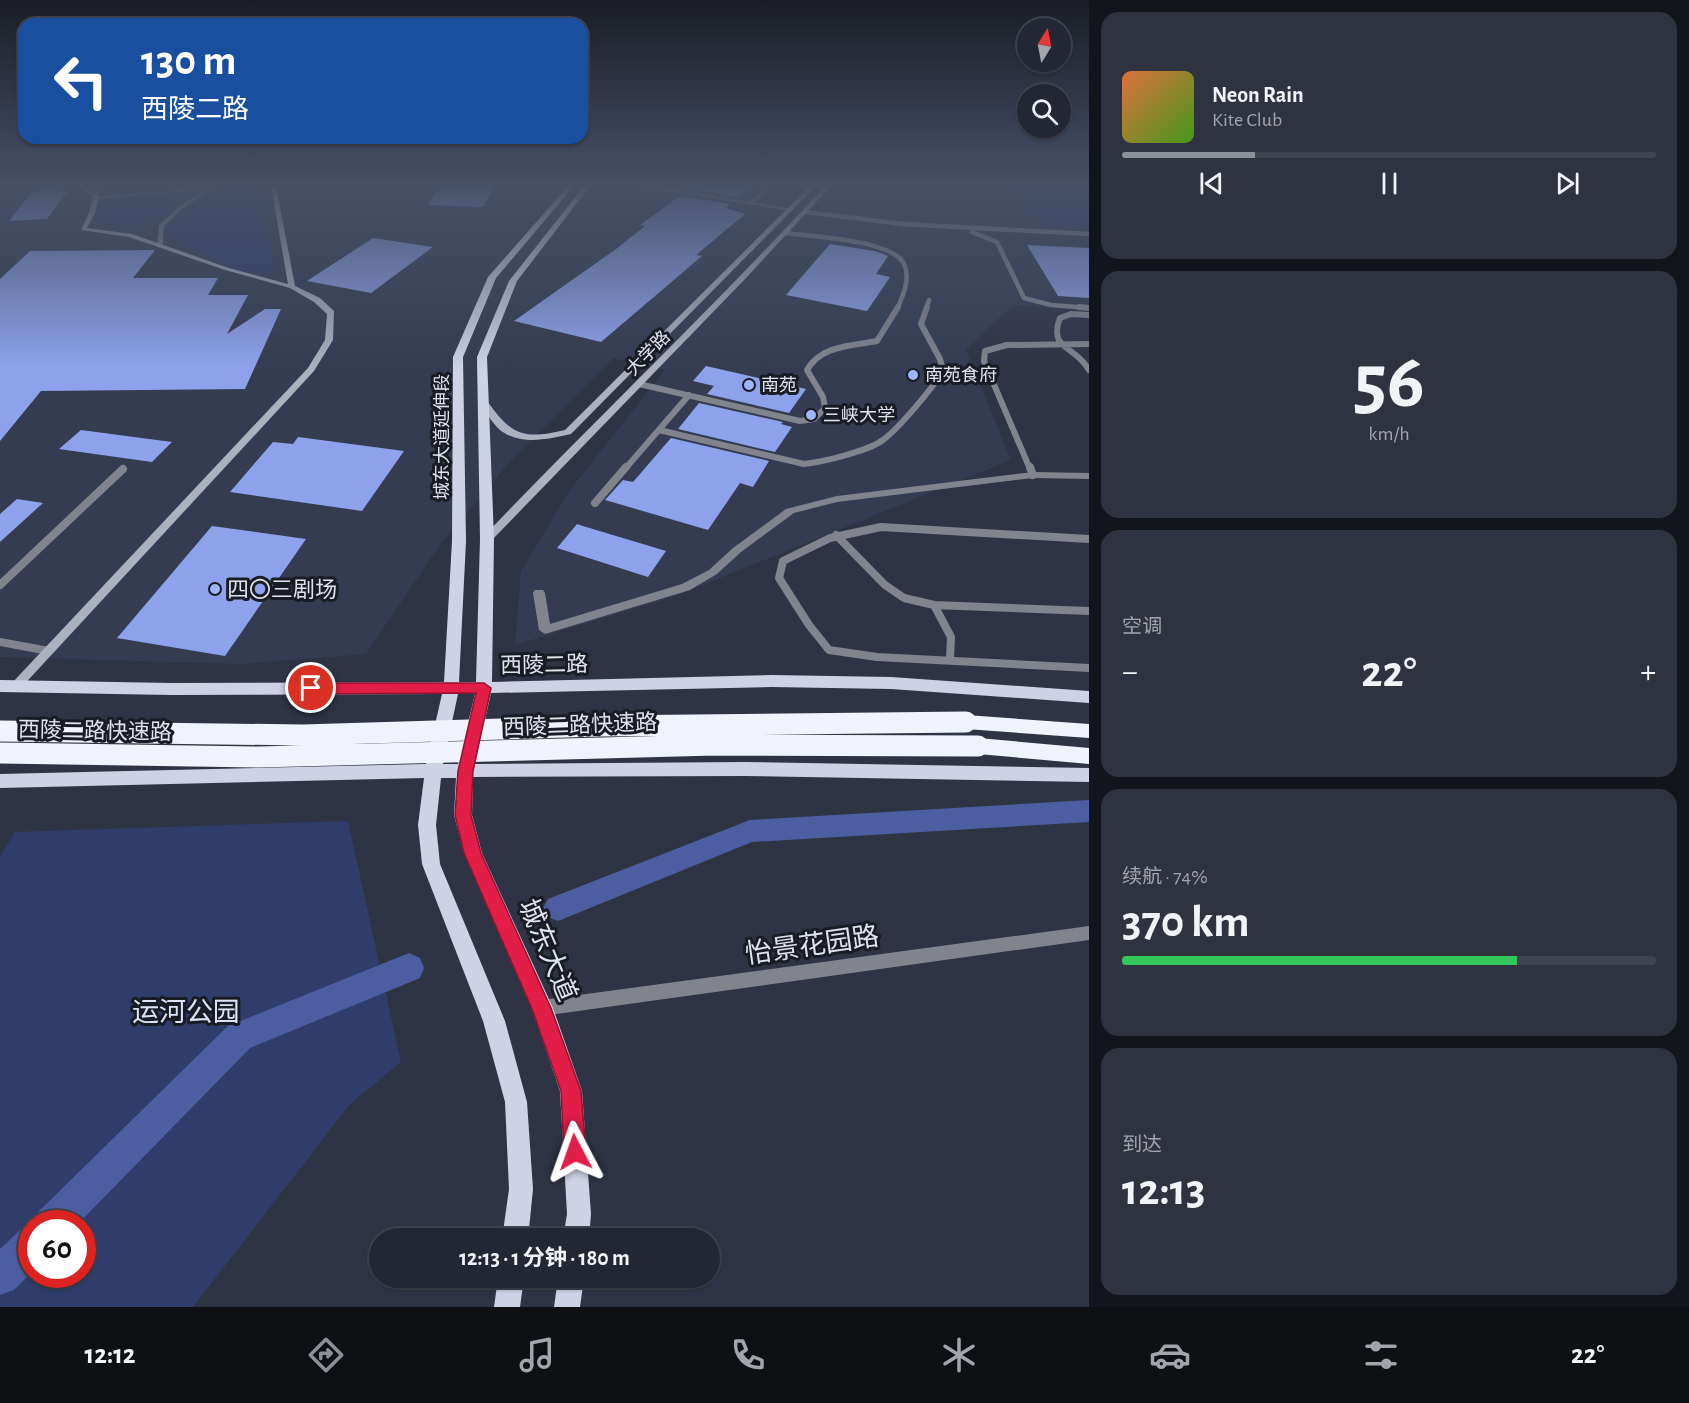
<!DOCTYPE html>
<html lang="zh">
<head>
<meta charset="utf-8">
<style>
	body { margin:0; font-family:"Alegreya Sans","Noto Sans SC",sans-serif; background:#2f333f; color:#f1f3f6; height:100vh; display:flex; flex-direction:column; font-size:22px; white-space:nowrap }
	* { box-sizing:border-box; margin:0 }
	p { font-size:20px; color:#a3a5ac }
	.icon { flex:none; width:33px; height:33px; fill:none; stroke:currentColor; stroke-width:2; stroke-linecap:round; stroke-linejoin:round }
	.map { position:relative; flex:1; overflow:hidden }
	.side { display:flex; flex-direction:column; gap:12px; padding:12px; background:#13151c; width:600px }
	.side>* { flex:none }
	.guide { position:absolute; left:18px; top:18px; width:570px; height:126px; border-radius:18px; box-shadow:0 2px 4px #0004,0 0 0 2px #40444e; background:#1a4fa0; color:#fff; overflow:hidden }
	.needle { width:39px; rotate:10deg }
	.tools { position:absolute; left:1017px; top:18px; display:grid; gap:12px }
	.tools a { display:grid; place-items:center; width:54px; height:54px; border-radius:50%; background:#232733; box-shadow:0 2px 4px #0004,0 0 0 2px #40444e; font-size:30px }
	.speed { position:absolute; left:18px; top:1210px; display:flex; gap:12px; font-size:30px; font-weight:700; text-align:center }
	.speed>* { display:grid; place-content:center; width:78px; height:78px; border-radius:50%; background:#232733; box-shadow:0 2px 4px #0004,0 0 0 2px #40444e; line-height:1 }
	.speed .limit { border:9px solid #d22; background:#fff; color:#111 }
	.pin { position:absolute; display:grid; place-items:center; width:51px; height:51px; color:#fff; margin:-26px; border:3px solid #fff; border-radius:50%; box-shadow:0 2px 6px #0007 }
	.me { position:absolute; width:66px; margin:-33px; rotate:356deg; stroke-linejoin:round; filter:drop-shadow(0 0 4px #0008) }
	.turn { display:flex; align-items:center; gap:21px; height:126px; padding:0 24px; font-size:27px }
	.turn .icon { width:78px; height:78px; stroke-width:2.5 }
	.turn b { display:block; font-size:42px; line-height:51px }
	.big { font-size:45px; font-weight:700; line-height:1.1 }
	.side .card { flex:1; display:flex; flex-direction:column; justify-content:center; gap:9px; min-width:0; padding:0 21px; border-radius:18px; background:#2f333f }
	.side .dial { align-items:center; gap:0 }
	.dial b { font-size:78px; line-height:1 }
	.song { display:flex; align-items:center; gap:18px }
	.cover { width:72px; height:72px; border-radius:9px; background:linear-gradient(135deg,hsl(20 70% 55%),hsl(100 70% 35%)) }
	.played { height:6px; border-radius:3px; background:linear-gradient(90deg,#8c9099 25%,#40444e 25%) }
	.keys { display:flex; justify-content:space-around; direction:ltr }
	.heat { display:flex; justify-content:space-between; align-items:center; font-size:33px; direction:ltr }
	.charge { height:9px; border-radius:4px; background:linear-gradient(90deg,#34c759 74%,#40444e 0) }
	.trip { position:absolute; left:369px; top:1228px; width:351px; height:60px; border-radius:30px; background:#232733; box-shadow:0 2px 4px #0004,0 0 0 2px #40444e; font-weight:700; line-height:60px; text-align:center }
	.tab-bar { display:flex; height:96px; justify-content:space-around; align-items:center; background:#0e1014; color:#a3a5ac }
	.tab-bar .icon { width:42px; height:42px }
	.tab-bar .active { color:#8c9099 }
	.tab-bar b { font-size:27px; color:#f1f3f6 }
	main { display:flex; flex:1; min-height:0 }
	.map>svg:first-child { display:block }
</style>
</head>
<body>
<main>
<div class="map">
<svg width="1089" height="1307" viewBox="0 0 1089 1307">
	<rect width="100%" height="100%" fill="#2f3444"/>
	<path fill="#353c52" d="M0,186H1089V310L1013,305L966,350L1011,460L673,597L515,645L521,571L570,490L665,370L613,358L515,456L441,543L366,654L241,664L0,657Z"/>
	<path fill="#303c6a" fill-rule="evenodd" d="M1017,186H1089V227L1042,224Z
		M256,188L275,266L270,272C249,279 191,251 174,237C171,234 168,229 166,226C202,191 207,191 256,188Z
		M172,192H190C158,225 145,231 101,223L98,213L103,198Z
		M348,821L401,1062L350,1104L193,1307H0V856L15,832ZM32,1224H82V1275H32Z"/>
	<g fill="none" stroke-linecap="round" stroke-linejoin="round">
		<path fill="#4c5ea0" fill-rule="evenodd" d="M1089,800V822L752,842L558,921L548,917L543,908L548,899L750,820Z
			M409,953L420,958L424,968L420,978L250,1048L78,1224H33L39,1211L228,1026Z
			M32,1225V1272L14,1290L0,1295V1249L19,1231Z"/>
	</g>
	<path fill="#8da2ea" d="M42,186H61L57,191H68L47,219L9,221L32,192H37Z
		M441,186H494L483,207L428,205Z
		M695,186H751L738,197L690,189Z
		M680,196L730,204L726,208L745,214L696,255L702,256L601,342L514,321L616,249L645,226L640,225Z
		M373,238L433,247L371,293L307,281Z
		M830,244L875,251L888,256L876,274L890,277L867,311L786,295Z
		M1027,245L1089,248V298L1058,296Z
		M155,250L133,278H218L208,295H248L227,334L265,309H281L245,389L41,391L0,441V279L30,251Z
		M706,366L806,389L789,413L707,394L714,386L693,381Z
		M699,403L783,422L781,424L792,427L775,452L678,429Z
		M81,430L172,442L152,462L59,449Z
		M298,437L404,451L362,511L230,492L273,442L293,444Z
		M671,438L769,461L753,487L740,483L708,530L605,500L623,480L633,482Z
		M17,499L43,503L0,542V514Z
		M577,524L583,526L666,551L648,577L557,548Z
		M212,526L306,539L225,656L117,638Z"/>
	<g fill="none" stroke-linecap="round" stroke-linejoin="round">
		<path stroke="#81848c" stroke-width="4.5" d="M96,197L99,186
			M751,203L770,186
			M805,212L903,224L1089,234
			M972,232L997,242L1024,298L1051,305L1089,308
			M785,233C810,236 893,240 904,264C911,278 903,296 897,309
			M926,309L929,300"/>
		<path stroke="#81848c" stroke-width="6" d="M1079,307L1089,308
			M1089,315L1071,314L1060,318C1048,350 1075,345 1089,370
			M639,384L800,421L814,419L825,408L823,397L807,370C821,345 852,346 877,341L898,307
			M659,430L804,464C823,462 868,451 883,440C898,429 935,386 943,370L940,359L921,324L927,307
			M625,469L689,395
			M1030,469L984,361L985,351L1007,345L1089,344"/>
		<path stroke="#81848c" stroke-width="8" d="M1030,467L1033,475
			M595,503L626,467
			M836,535L885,585L904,598L934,605L1089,611
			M1089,539L881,527L830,538L783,561L779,578L809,625L829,650L877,657L1089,668
			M0,585L123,469
			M934,605L951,637L950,660
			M0,642L49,651"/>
		<path fill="#81848c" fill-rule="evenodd" d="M216,186H235L212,189L181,210L164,226L163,244L160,246L157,244L159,225L177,208L203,190L96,199L93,197Z
			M626,186H657L794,209L791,211L657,190L628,188Z
			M1033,472L1089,473V479L1033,478L837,502L794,513L741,552L717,574L690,590L545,634L539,630L533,593L535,590H543L545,593L550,624L682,584L709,570L733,548L786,509L837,496Z
			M1089,926V940L542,1016L536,1014L534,1008L536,1002L542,1000Z"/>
		<path fill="#acb1be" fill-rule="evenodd" d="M78,186H84L99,197L95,213L87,228L132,234L229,268L288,284L271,186H276L295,286L320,298L334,311L333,340L314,371L19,690H11L9,687L11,684L308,368L325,340L327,314L314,302L290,288L225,270L129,237L81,230L89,213L93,197Z
			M810,186H816L571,434C549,439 520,446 500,430C492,423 486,412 480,403L481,401H487C512,435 522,440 565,430Z
			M825,186H831L747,277L491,541H483L482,539L483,537C596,419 715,306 825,186Z"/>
		<path fill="#cdd3e5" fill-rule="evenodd" d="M568,186H574L496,278L463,357L466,541L459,682H476L480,539L477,357L509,281L584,186H590L517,281L487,357L494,539L492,682L771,675L891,677L1089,691V703L891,689L771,687L491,693L475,764L745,762L1089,768V782L745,776L473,777L472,815L482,853L553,1008L582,1091L591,1214L589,1239H563L567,1214L560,1091L532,1009L464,853L454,815L456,778H441L436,825L440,864L505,1021L527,1102L533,1189L528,1239H502L509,1189L505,1102L483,1021L422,864L418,825L424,778L0,788V774L426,764L442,694L172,695L0,692V680L172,683L444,682L452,541L453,357L488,277ZM458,694H475L458,764H443Z
			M498,1278H524L520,1307H494Z
			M558,1278H584L580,1307H554Z"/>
		<path fill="#f0f3fb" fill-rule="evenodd" d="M966,715L1089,724V738L966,729L959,727L956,722L959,717Z
			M978,738L1089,748V764L978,754L971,751L968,746L971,741Z"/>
		<path stroke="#f0f3fb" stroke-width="21" d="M0,731L303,735L599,726L966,722
			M0,753L258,757L715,745L978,746"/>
	</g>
	<linearGradient id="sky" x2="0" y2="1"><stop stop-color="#1a1d25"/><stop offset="0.5" stop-color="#475067"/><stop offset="1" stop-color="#475067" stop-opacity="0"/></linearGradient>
	<rect width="1089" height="369" fill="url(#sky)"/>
	<path fill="#e11d48" stroke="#92132f" stroke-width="1.5" d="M311,683H484L491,688L473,771L471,815L481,853L551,1008L581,1091L586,1152L583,1160L575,1163L567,1160L564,1152L561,1091L532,1009L464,853L455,815L458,771L476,693L311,694L304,688Z"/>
	<g fill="#9eb4fd" stroke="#191c23" stroke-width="2">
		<circle cx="913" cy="375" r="6"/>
		<circle cx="749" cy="385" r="6"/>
		<circle cx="811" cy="415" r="6"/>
		<circle cx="215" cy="589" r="6"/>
	</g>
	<g text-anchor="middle" stroke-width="6" stroke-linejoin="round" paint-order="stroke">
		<g font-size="18" fill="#dfe3ee" stroke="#191c23">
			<text transform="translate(648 353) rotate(-46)" y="6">大学路</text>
			<text transform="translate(442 437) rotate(-90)" y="6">城东大道延伸段</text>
		</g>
		<g font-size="18" fill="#dfe3ee" stroke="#191c23" text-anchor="start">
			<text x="925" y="381">南苑食府</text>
			<text x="761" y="391">南苑</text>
			<text x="823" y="421">三峡大学</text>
		</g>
		<g font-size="22" fill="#dfe3ee" stroke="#191c23" text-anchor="start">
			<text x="227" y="597">四〇三剧场</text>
		</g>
		<g font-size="22" fill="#dfe3ee" stroke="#191c23">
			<text transform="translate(544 664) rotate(-1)" y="8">西陵二路</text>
			<text transform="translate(580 724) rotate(-2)" y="8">西陵二路快速路</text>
			<text transform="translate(95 730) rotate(1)" y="8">西陵二路快速路</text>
		</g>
		<g font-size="27" fill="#dfe3ee" stroke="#191c23">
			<text transform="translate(812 945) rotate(-8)" y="9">怡景花园路</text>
			<text transform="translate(548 950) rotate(67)" y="9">城东大道</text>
		</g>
		<g font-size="27" fill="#dde4f7" stroke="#191c23">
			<text x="186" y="1021">运河公园</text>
		</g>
	</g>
</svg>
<div class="tools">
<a><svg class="needle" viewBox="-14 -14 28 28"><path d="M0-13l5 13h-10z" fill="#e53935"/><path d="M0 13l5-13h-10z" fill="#a3a5ac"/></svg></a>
<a><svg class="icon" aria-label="search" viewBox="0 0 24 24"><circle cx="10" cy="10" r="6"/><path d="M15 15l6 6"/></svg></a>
</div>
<div class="speed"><div class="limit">60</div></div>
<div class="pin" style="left:311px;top:688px;background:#d93025"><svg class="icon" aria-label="arrive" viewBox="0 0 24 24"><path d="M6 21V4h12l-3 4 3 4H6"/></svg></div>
<svg class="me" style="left:575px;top:1152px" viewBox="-20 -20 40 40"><path d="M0-17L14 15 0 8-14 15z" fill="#e11d48" stroke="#fff" stroke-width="4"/></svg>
<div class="trip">12:13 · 1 分钟 · 180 m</div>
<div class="guide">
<div class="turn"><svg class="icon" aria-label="left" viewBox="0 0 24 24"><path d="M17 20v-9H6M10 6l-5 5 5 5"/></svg><div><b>130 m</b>西陵二路</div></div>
</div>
</div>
<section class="side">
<div class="card">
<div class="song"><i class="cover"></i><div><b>Neon Rain</b><p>Kite Club</p></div></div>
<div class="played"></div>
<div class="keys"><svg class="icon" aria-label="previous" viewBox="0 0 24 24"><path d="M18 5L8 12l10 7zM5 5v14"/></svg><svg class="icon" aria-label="pause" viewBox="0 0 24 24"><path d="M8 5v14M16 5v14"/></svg><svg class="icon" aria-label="next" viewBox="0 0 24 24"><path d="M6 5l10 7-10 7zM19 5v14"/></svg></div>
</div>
<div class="card dial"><b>56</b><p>km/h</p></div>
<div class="card"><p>空调</p>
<div class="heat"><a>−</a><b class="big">22°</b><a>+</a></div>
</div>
<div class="card"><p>续航 · 74%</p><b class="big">370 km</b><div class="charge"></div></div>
<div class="card"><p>到达</p><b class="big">12:13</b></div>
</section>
</main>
<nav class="tab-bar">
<b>12:12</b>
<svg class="icon active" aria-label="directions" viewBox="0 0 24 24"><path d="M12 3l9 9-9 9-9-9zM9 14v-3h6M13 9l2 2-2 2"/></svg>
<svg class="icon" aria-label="music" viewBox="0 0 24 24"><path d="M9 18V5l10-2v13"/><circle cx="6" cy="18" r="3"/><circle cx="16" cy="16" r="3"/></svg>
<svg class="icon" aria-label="phone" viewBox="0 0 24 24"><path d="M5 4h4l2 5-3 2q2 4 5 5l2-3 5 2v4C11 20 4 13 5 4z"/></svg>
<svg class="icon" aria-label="climate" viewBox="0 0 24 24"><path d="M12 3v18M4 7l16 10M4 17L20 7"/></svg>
<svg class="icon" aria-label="car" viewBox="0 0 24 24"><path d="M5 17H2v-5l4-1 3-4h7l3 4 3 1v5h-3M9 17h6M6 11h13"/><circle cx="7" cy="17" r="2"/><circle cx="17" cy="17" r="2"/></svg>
<svg class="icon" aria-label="filters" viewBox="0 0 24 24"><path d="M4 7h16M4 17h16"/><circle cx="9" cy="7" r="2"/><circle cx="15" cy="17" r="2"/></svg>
<b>22°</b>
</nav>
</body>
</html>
